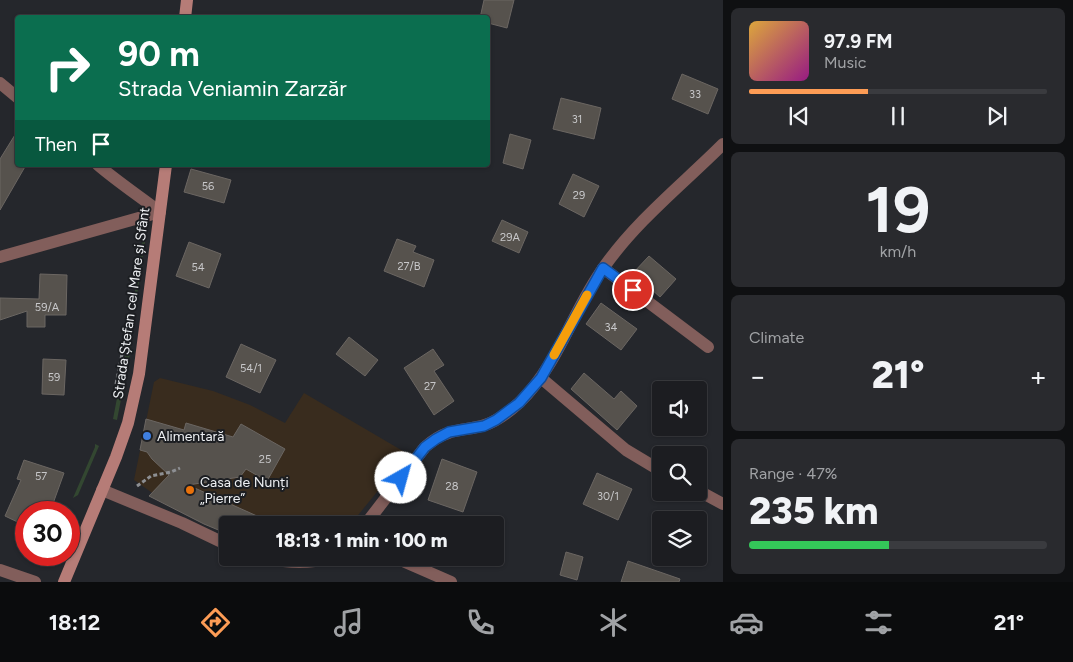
<!DOCTYPE html>
<html lang="en">
<head>
<meta charset="utf-8">
<style>
	body { margin:0; font-family:Figtree,sans-serif; background:#292a2e; color:#f1f3f6; height:100vh; display:flex; flex-direction:column; font-size:19px; white-space:nowrap }
	* { box-sizing:border-box; margin:0 }
	p { font-size:16px; color:#a0a2a5 }
	.icon { flex:none; width:28px; height:28px; fill:none; stroke:currentColor; stroke-width:2; stroke-linecap:round; stroke-linejoin:round }
	.map { position:relative; flex:1; overflow:hidden }
	.sheet { display:flex; flex-direction:column; gap:8px; padding:8px; background:#0f1012; width:350px }
	.sheet>* { flex:none }
	.guide { position:absolute; left:15px; top:15px; width:475px; height:152px; border-radius:5px; box-shadow:0 1px 4px #0004,0 0 0 1px #3a3b3f; background:#0b6e4f; color:#fff; overflow:hidden }
	.tools { position:absolute; left:652px; top:381px; display:grid; gap:10px }
	.tools a { display:grid; place-items:center; width:55px; height:55px; border-radius:5px; background:#1c1d21; box-shadow:0 1px 4px #0004,0 0 0 1px #3a3b3f; font-size:25px }
	.speed { position:absolute; left:15px; top:501px; display:flex; gap:10px; font-size:25px; font-weight:700; text-align:center }
	.speed>* { display:grid; place-content:center; width:65px; height:65px; border-radius:50%; background:#1c1d21; box-shadow:0 1px 4px #0004,0 0 0 1px #3a3b3f; line-height:1 }
	.speed .limit { border:8px solid #d22; background:#fff; color:#111 }
	.pin { position:absolute; display:grid; place-items:center; width:42px; height:42px; color:#fff; margin:-21px; border:2px solid #fff; border-radius:50%; box-shadow:0 1px 5px #0007 }
	.me { position:absolute; width:55px; margin:-28px; rotate:38deg; stroke-linejoin:round; filter:drop-shadow(0 0 4px #0008) }
	.turn { display:flex; align-items:center; gap:18px; height:105px; padding:0 20px; font-size:22px }
	.turn .icon { width:65px; height:65px; stroke-width:2.5 }
	.turn b { display:block; font-size:35px; line-height:42px }
	.then { display:flex; align-items:center; height:48px; padding:0 20px; background:#0003; gap:10px; font-size:19px }
	.big { font-size:38px; font-weight:800; line-height:1.1 }
	.sheet .card { flex:1; display:flex; flex-direction:column; justify-content:center; gap:8px; min-width:0; padding:0 18px; border-radius:8px; background:#292a2e }
	.sheet .dial { align-items:center; gap:0 }
	.dial b { font-size:65px; line-height:1 }
	.song { display:flex; align-items:center; gap:15px }
	.cover { width:60px; height:60px; border-radius:8px; background:linear-gradient(135deg,hsl(40 70% 55%),hsl(310 70% 35%)) }
	.played { height:5px; border-radius:2px; background:linear-gradient(90deg,#fd9c55 40%,#3a3b3f 40%) }
	.keys { display:flex; justify-content:space-around; direction:ltr }
	.heat { display:flex; justify-content:space-between; align-items:center; font-size:28px; direction:ltr }
	.charge { height:8px; border-radius:4px; background:linear-gradient(90deg,#34c759 47%,#3a3b3f 0) }
	.trip { position:absolute; left:219px; top:516px; width:285px; height:50px; border-radius:5px; background:#1c1d21; box-shadow:0 1px 4px #0004,0 0 0 1px #3a3b3f; font-weight:800; line-height:50px; text-align:center }
	.tabs { display:flex; height:80px; justify-content:space-around; align-items:center; background:#0b0c0d; color:#a0a2a5 }
	.tabs .icon { width:35px; height:35px }
	.tabs .on { color:#fd9c55 }
	.tabs b { font-size:22px; color:#f1f3f6 }
	main { display:flex; flex:1; min-height:0 }
	.map>svg:first-child { display:block }
</style>
</head>
<body>
<main>
<div class="map">
<svg width="723" height="582" viewBox="0 0 723 582">
	<rect width="100%" height="100%" fill="#25272c"/>
	<path fill="#392c1e" d="M160,378L213,391L250,405L285,423L304,393L408,454L350,525H228L203,523L175,509L134,480L154,382Z"/>
	<path fill="#334731" d="M143,235L145,242L137,296L133,304Z
		M129,335L131,348L117,420L113,419Z
		M95,444L99,446L78,495L73,498L95,447Z"/>
	<path fill="#56524d" stroke="#6b6662" d="M484,0H514L507,28L488,23V18H480Z
		M682,74L718,89L708,114L672,99Z
		M561,98L601,108L594,139L553,129Z
		M18,130V165H26L0,210V159Z
		M510,134L531,140L523,169L503,163Z
		M191,169L231,180L224,203L184,192Z
		M573,174L599,186L584,217L559,204Z
		M502,220L528,232L519,253L492,241Z
		M397,239L416,246L413,252L434,260L424,287L384,271Z
		M189,242L221,254L209,288L176,276Z
		M649,256L676,279L660,297L633,273Z
		M40,274L67,275L66,315H45V327H27V311L0,320V298L39,299Z
		M601,303L637,329L621,350L586,324Z
		M349,337L378,360L365,376L336,354Z
		M241,344L276,360L260,393L226,377Z
		M433,349L444,365L434,371L454,401L434,415L404,368Z
		M43,359L66,360L64,395L42,394Z
		M584,373L614,399L621,391L637,406L617,430L571,389Z
		M146,419L184,430L186,423L233,437L241,424L285,449L267,481L246,469L240,477L188,485L277,525H228V534L204,524L149,496L169,475L152,459L147,452L140,450Z
		M442,459L477,472L463,512L428,500Z
		M24,460L64,473L50,512H26V526L5,516L21,480L17,479Z
		M597,473L632,489L618,520L583,504Z
		M566,552L583,557L577,580L560,575Z
		M628,561L680,579L679,582H621Z"/>
	<g fill="none" stroke-linecap="round" stroke-linejoin="round">
		<path stroke="#8d8f93" stroke-width="3" stroke-dasharray="4 2.5" stroke-linecap="butt" d="M116,384L122,354
			M137,486L151,476L171,472L180,468"/>
		<path stroke="#825e5b" stroke-width="12" d="M603,268L708,347
			M0,570L35,582"/>
		<path stroke="#825e5b" stroke-width="12" d="M0,83L18,98
			M98,165C118,182 139,196 160,212
			M0,257L160,212
			M541,378L626,450L661,471
			M102,490L182,523L228,545
			M699,491L723,504
			M365,525L425,447C432,441 439,436 448,433C459,429 473,429 485,425C498,421 510,411 520,402C558,365 573,310 604,267C637,220 683,184 723,144
			M267,558C288,563 308,564 329,558
			M396,558L451,582"/>
		<path stroke="#b67c77" stroke-width="12" d="M185,18L187,0
			M64,582L116,457L128,423L139,374L166,165"/>
	</g>
	<g fill="none" stroke-linecap="round" stroke-linejoin="round">
		<g stroke="#114b97" stroke-width="12">
			<path id="route" d="M401,478L425,447L436,439L449,432L484,426L496,420L519,403L541,378L603,268L633,290"/>
		</g>
		<use href="#route" stroke="#1a73e8" stroke-width="9"/>
		<path stroke="#f59e0b" stroke-width="9" d="M554,355L587,295"/>
	</g>
	<circle fill="#3f7fe0" stroke="#1c1e22" stroke-width="2" cx="147" cy="436" r="5"/>
	<circle fill="#e8710a" stroke="#1c1e22" stroke-width="2" cx="190" cy="490" r="5"/>
	<g text-anchor="middle" stroke-width="4" stroke-linejoin="round" paint-order="stroke">
		<g font-size="11" fill="#c8c8ca">
			<text x="695" y="98">33</text>
			<text x="577" y="123">31</text>
			<text x="208" y="190">56</text>
			<text x="579" y="199">29</text>
			<text x="510" y="241">29A</text>
			<text x="409" y="270">27/B</text>
			<text x="198" y="271">54</text>
			<text x="47" y="311">59/A</text>
			<text x="611" y="331">34</text>
			<text x="251" y="372">54/1</text>
			<text x="54" y="381">59</text>
			<text x="430" y="390">27</text>
			<text x="265" y="463">25</text>
			<text x="41" y="480">57</text>
			<text x="452" y="490">28</text>
			<text x="608" y="500">30/1</text>
		</g>
		<g font-size="14" fill="#eef0f3" stroke="#1c1e22">
			<text transform="translate(131 303) rotate(-82)" y="5">Strada Ștefan cel Mare și Sfânt</text>
		</g>
		<g font-size="14" fill="#eef0f3" stroke="#1c1e22" text-anchor="start">
			<text x="157" y="441">Alimentară</text>
			<text x="200" y="487">Casa de Nunți<tspan x="200" dy="16">„Pierre”</tspan></text>
		</g>
	</g>
</svg>
<div class="tools">
<a><svg class="icon" aria-label="sound" viewBox="0 0 24 24"><path d="M4 9h4l5-4v14l-5-4H4zM17 9q2 3 0 6"/></svg></a>
<a><svg class="icon" aria-label="search" viewBox="0 0 24 24"><circle cx="10" cy="10" r="6"/><path d="M15 15l6 6"/></svg></a>
<a><svg class="icon" aria-label="layers" viewBox="0 0 24 24"><path d="M12 4l9 5-9 5-9-5zM3 14l9 5 9-5"/></svg></a>
</div>
<div class="speed"><div class="limit">30</div></div>
<div class="pin" style="left:633px;top:290px;background:#d93025"><svg class="icon" aria-label="arrive" viewBox="0 0 24 24"><path d="M6 21V4h12l-3 4 3 4H6"/></svg></div>
<svg class="me" style="left:401px;top:478px" viewBox="-20 -20 40 40"><circle r="19" fill="#fff"/><path d="M0-13L10 11 0 6-10 11z" fill="#1a73e8"/></svg>
<div class="trip">18:13 · 1 min · 100 m</div>
<div class="guide">
<div class="turn"><svg class="icon" aria-label="right" viewBox="0 0 24 24"><path d="M7 20v-9h11M14 6l5 5-5 5"/></svg><div><b>90 m</b>Strada Veniamin Zarzăr</div></div>
<div class="then">Then<svg class="icon" aria-label="arrive" viewBox="0 0 24 24"><path d="M6 21V4h12l-3 4 3 4H6"/></svg></div>
</div>
</div>
<section class="sheet">
<div class="card">
<div class="song"><i class="cover"></i><div><b>97.9 FM</b><p>Music</p></div></div>
<div class="played"></div>
<div class="keys"><svg class="icon" aria-label="previous" viewBox="0 0 24 24"><path d="M18 5L8 12l10 7zM5 5v14"/></svg><svg class="icon" aria-label="pause" viewBox="0 0 24 24"><path d="M8 5v14M16 5v14"/></svg><svg class="icon" aria-label="next" viewBox="0 0 24 24"><path d="M6 5l10 7-10 7zM19 5v14"/></svg></div>
</div>
<div class="card dial"><b>19</b><p>km/h</p></div>
<div class="card"><p>Climate</p>
<div class="heat"><a>−</a><b class="big">21°</b><a>+</a></div>
</div>
<div class="card"><p>Range · 47%</p><b class="big">235 km</b><div class="charge"></div></div>
</section>
</main>
<nav class="tabs">
<b>18:12</b>
<svg class="icon on" aria-label="directions" viewBox="0 0 24 24"><path d="M12 3l9 9-9 9-9-9zM9 14v-3h6M13 9l2 2-2 2"/></svg>
<svg class="icon" aria-label="music" viewBox="0 0 24 24"><path d="M9 18V5l10-2v13"/><circle cx="6" cy="18" r="3"/><circle cx="16" cy="16" r="3"/></svg>
<svg class="icon" aria-label="phone" viewBox="0 0 24 24"><path d="M5 4h4l2 5-3 2q2 4 5 5l2-3 5 2v4C11 20 4 13 5 4z"/></svg>
<svg class="icon" aria-label="climate" viewBox="0 0 24 24"><path d="M12 3v18M4 7l16 10M4 17L20 7"/></svg>
<svg class="icon" aria-label="car" viewBox="0 0 24 24"><path d="M5 17H2v-5l4-1 3-4h7l3 4 3 1v5h-3M9 17h6M6 11h13"/><circle cx="7" cy="17" r="2"/><circle cx="17" cy="17" r="2"/></svg>
<svg class="icon" aria-label="filters" viewBox="0 0 24 24"><path d="M4 7h16M4 17h16"/><circle cx="9" cy="7" r="2"/><circle cx="15" cy="17" r="2"/></svg>
<b>21°</b>
</nav>
</body>
</html>
